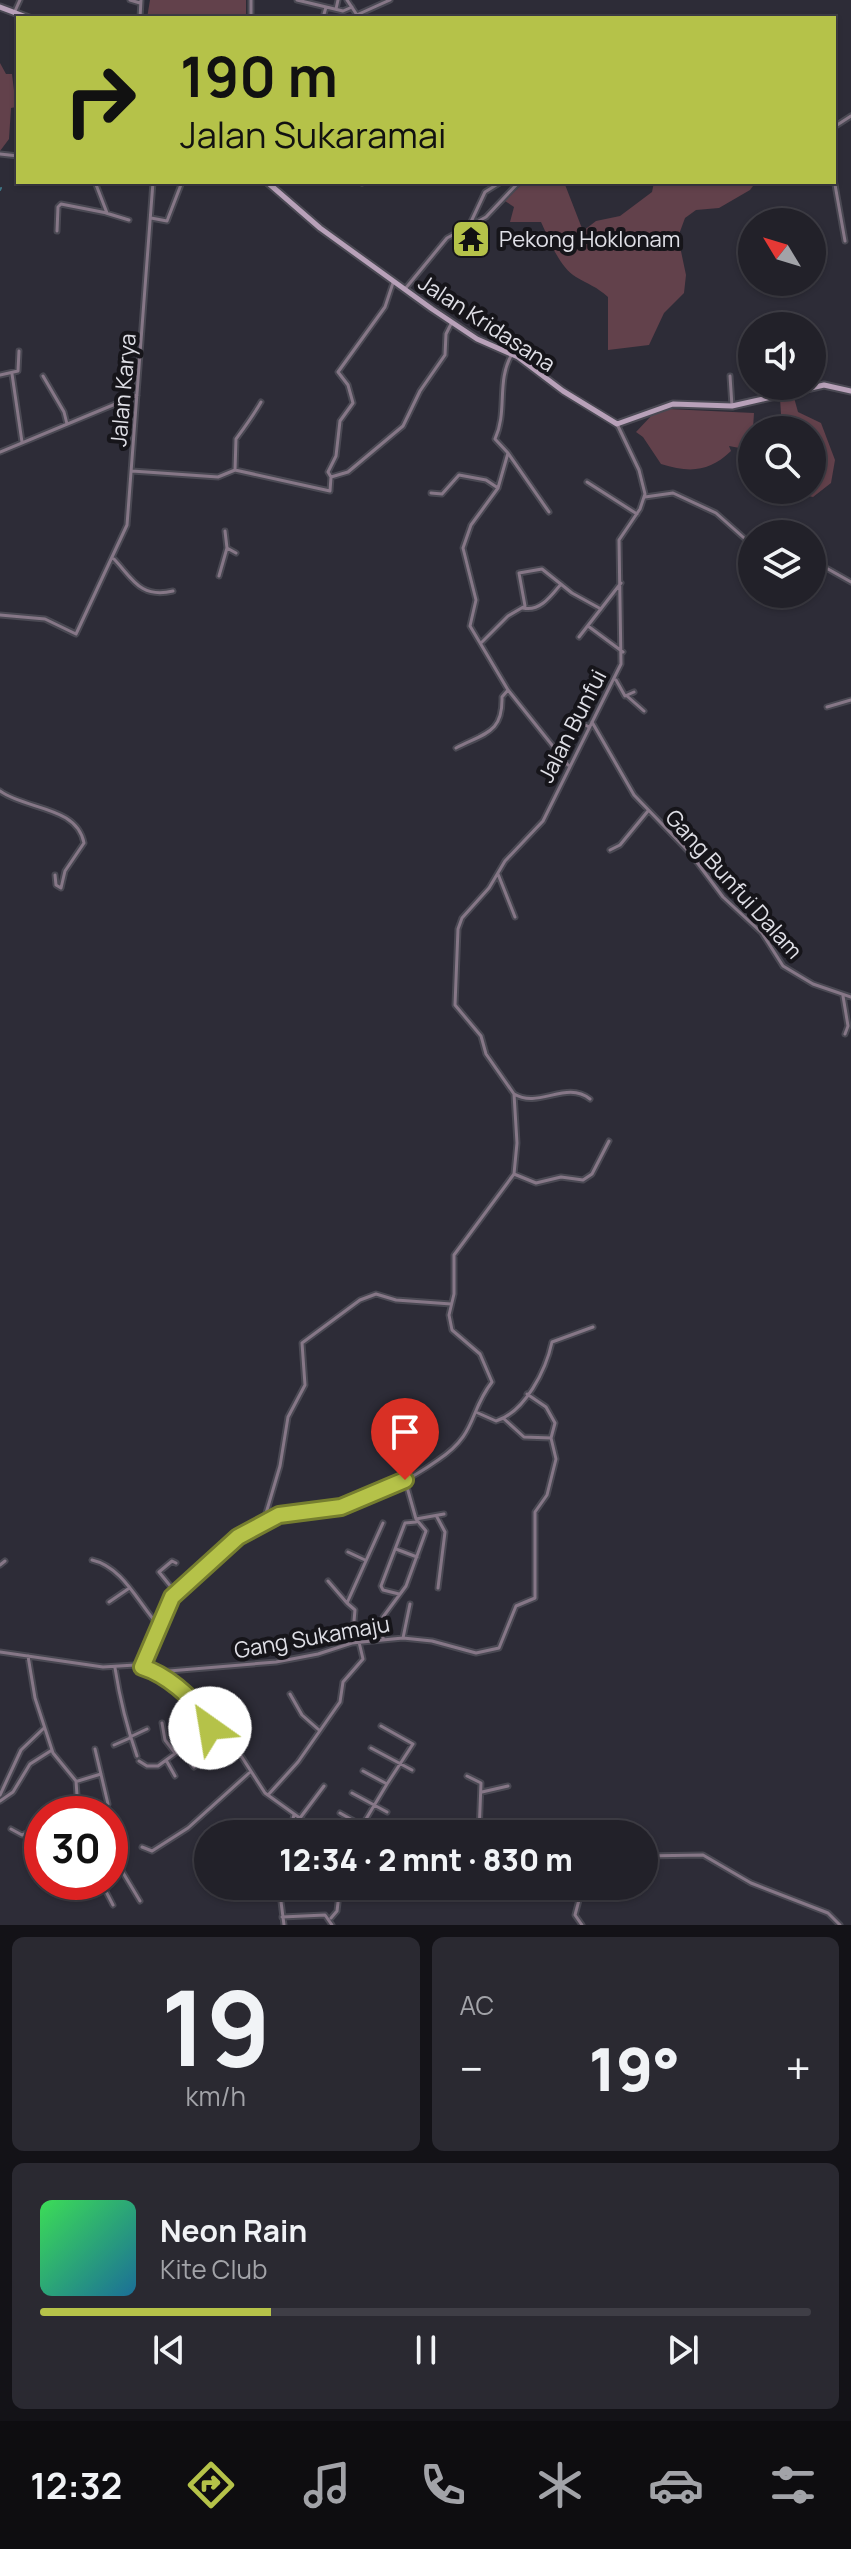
<!DOCTYPE html>
<html lang="id">
<head>
<meta charset="utf-8">
<style>
	body { margin:0; font-family:Manrope,sans-serif; background:#2a2931; color:#f1f3f6; height:100vh; display:flex; flex-direction:column; font-size:30px; white-space:nowrap }
	* { box-sizing:border-box; margin:0 }
	p { font-size:26px; color:#a2a3a8 }
	.icon { flex:none; width:44px; height:44px; fill:none; stroke:currentColor; stroke-width:2; stroke-linecap:round; stroke-linejoin:round }
	.map { position:relative; height:1925px; overflow:hidden }
	.drawer { display:flex; flex-direction:column; gap:12px; padding:12px; background:#131217; flex:1 }
	.drawer>* { flex:none }
	.banner { position:absolute; left:16px; top:16px; width:820px; height:168px; border-radius:0px; box-shadow:0 2px 6px #0004,0 0 0 2px #3f3e46; background:#b5c249; color:#111; overflow:hidden }
	.needle { width:52px; rotate:308deg }
	.controls { position:absolute; left:738px; top:208px; display:grid; gap:16px }
	.controls a { display:grid; place-items:center; width:88px; height:88px; border-radius:50%; background:#222129; box-shadow:0 2px 6px #0004,0 0 0 2px #3f3e46; font-size:40px }
	.speed { position:absolute; left:24px; top:1796px; display:flex; gap:16px; font-size:40px; font-weight:700; text-align:center }
	.speed>* { display:grid; place-content:center; width:104px; height:104px; border-radius:50%; background:#222129; box-shadow:0 2px 6px #0004,0 0 0 2px #3f3e46; line-height:1 }
	.speed .limit { border:12px solid #d22; background:#fff; color:#111 }
	.pin { position:absolute; display:grid; place-items:center; width:68px; height:68px; color:#fff; margin:-82px -34px; border-radius:50% 50% 50% 0; rotate:-45deg; box-shadow:0 0 8px #0007 }
	.pin .icon { rotate:45deg }
	.me { position:absolute; width:88px; margin:-44px; rotate:328deg; stroke-linejoin:round; filter:drop-shadow(0 0 6px #0008) }
	.turn { display:flex; align-items:center; gap:28px; height:168px; padding:0 32px; font-size:36px }
	.turn .icon { width:104px; height:104px; stroke-width:2.5 }
	.turn b { display:block; font-size:56px; line-height:68px }
	.big { font-size:60px; font-weight:800; line-height:1.1 }
	.drawer .card { flex:1; display:flex; flex-direction:column; justify-content:center; gap:12px; min-width:0; padding:0 28px; border-radius:12px; background:#2a2931 }
	.drawer .dial { align-items:center; gap:0 }
	.dial b { font-size:104px; line-height:1 }
	.song { display:flex; align-items:center; gap:24px }
	.cover { width:96px; height:96px; border-radius:12px; background:linear-gradient(135deg,hsl(130 70% 55%),hsl(200 70% 35%)) }
	.played { height:8px; border-radius:4px; background:linear-gradient(90deg,#b5c249 30%,#3f3e46 30%) }
	.keys { display:flex; justify-content:space-around; direction:ltr }
	.heat { display:flex; justify-content:space-between; align-items:center; font-size:44px; direction:ltr }
	.drawer .tiles { flex:1; display:grid; gap:12px; grid-template-columns:1fr 1fr }
	.card:last-child { grid-column:span 2 }
	.trip { position:absolute; left:194px; top:1820px; width:464px; height:80px; border-radius:40px; background:#222129; box-shadow:0 2px 6px #0004,0 0 0 2px #3f3e46; font-weight:800; line-height:80px; text-align:center }
	.tabs { display:flex; height:128px; justify-content:space-around; align-items:center; background:#0e0d10; color:#a2a3a8 }
	.tabs .icon { width:56px; height:56px }
	.tabs .selected { color:#b5c249 }
	.tabs b { font-size:36px; color:#f1f3f6 }
	.map>svg:first-child { display:block }
</style>
</head>
<body>
<div class="map">
<svg width="851" height="1925" viewBox="0 0 851 1925">
	<rect width="100%" height="100%" fill="#2d2c37"/>
	<path fill="#62414b" d="M150,0H246V18H147Z
		M0,63L6,74H12L16,107L11,108L9,139L0,151Z
		M524,182H564L583,231L596,221L620,216L652,192L654,182H756L750,190L719,208L696,210L685,218L678,237L686,275L684,293L664,313L649,345L608,350V297C597,287 588,284 576,277C559,267 549,239 541,222H510L514,207L505,201Z
		M793,394L798,412L821,423L835,460L831,483L813,497L803,495L804,490H812V430H782L780,398Z
		M668,409L754,413L752,444L745,445V449L729,446L731,451C709,472 690,473 661,464L643,437L636,432L652,415Z"/>
	<g fill="none" stroke-linecap="round" stroke-linejoin="round">
		<path stroke="#3e7585" stroke-width="2" d="M0,190L1,188"/>
		<g stroke="#4a4953" stroke-width="7">
			<path id="street" d="M130,0L140,3
				M251,0V18
				M297,0L343,11L352,7
				M347,0L359,18
				M336,9L338,0
				M15,11L20,0
				M140,18L141,0
				M323,18L326,7
				M350,18L390,0
				M834,127L851,116
				M0,154L18,156
				M834,179L845,241
				M362,183L363,182
				M106,213L129,220
				M151,218L167,221L182,182
				M469,226L485,192L501,182
				M57,231L58,207L61,204L107,213L95,182
				M405,289L447,238L486,217L519,182
				M512,354C496,381 508,411 495,439L508,453L498,488L471,525L463,548L476,600L470,626L508,690L568,765
				M12,374L22,442
				M0,375L18,371L19,351
				M43,376L64,412L67,424
				M730,376L732,406
				M783,386L785,395
				M0,452L137,395
				M508,453L549,512
				M235,470L236,439C244,428 253,416 261,402
				M132,471L218,477L235,470L330,491L331,477L348,472L403,426L420,391L445,355L446,334L452,322
				M331,477L328,472L336,456L340,421L353,403L348,385L338,372L385,307L393,283
				M587,482L637,514
				M431,493L442,494L459,475L486,480L498,488
				M645,497L673,493L716,513L752,545
				M227,548L236,553
				M114,559C132,578 140,599 173,591
				M812,566L828,569L851,582
				M219,576L227,548L225,531
				M523,608C540,612 551,596 561,584
				M0,615L45,619L76,634L127,525L153,182
				M588,626L623,652
				M579,637L621,583
				M482,642L508,616L525,606L519,573L542,569L572,593L601,609
				M616,680L625,696L634,692
				M627,696L644,711
				M827,707L851,700
				M571,717L589,727
				M592,722L634,795L690,853L723,897L762,933L783,966L813,984L851,997
				M456,748C485,733 503,733 502,697L508,690
				M0,791C26,810 77,806 84,843L65,871L61,888L56,885L55,875
				M610,850L620,845L648,811
				M498,874L515,917
				M843,996L848,1026L845,1034
				M514,1094C539,1109 566,1080 590,1099
				M514,1174L536,1183L561,1177L583,1180L592,1174L609,1141
				M478,1413L496,1421C525,1412 546,1370 552,1342L593,1327
				M503,1418L524,1437L551,1438
				M405,1480L416,1519L444,1514
				M437,1517L445,1532L438,1588
				M264,1520L280,1466L288,1417L305,1385L302,1343L360,1300L376,1294L396,1300L451,1304
				M396,1549L417,1557
				M348,1552L365,1560
				M92,1560C123,1567 138,1603 159,1626
				M0,1565L5,1561
				M328,1581L347,1603
				M176,1593L159,1572L172,1561L176,1563
				M399,1594L383,1590L381,1586L405,1523L416,1522
				M109,1602L128,1589
				M403,1638L410,1604
				M383,1639V1617L406,1586L426,1531L416,1519
				M352,1643L355,1610L347,1603L383,1523
				M0,1652L103,1667L135,1665L157,1672L191,1698L236,1748L265,1793L322,1834
				M28,1656L35,1698L53,1753L76,1781L77,1795L71,1814
				M142,1667C148,1644 158,1619 170,1600C176,1590 185,1587 193,1580C221,1557 241,1525 279,1515C300,1509 320,1513 339,1507C373,1498 410,1480 438,1460C478,1433 468,1413 492,1382L480,1354L452,1330L449,1315L454,1294V1255L514,1174L517,1143L514,1094L486,1054L481,1036L455,1005L458,929L462,918L489,888L505,861L543,821L621,664L619,540L640,509L645,494L639,470L617,424
				M115,1668C120,1700 126,1725 137,1756
				M157,1672L276,1662L318,1654L352,1643L403,1638L432,1641L476,1653L499,1648L516,1606L535,1598V1512L547,1495L556,1459L551,1438L555,1423L546,1407L527,1394
				M290,1694L302,1715L319,1730
				M162,1723L165,1740L175,1753
				M130,1737L147,1729
				M114,1745L130,1738
				M371,1748L412,1770
				M95,1749L108,1804
				M181,1749L194,1767
				M166,1760L175,1776
				M139,1761L147,1766H158L214,1725
				M363,1771L387,1784L413,1744L381,1726
				M467,1776L481,1783L479,1834
				M78,1781L101,1774
				M482,1792L508,1786
				M352,1793L387,1812
				M0,1795L21,1750L44,1728
				M268,1795L298,1762L340,1702L343,1682L363,1659L359,1642
				M0,1801L13,1792L30,1764L52,1750
				M340,1813L377,1834
				M300,1818L324,1786
				M11,1829L22,1835L32,1831L42,1833
				M289,1834L294,1815
				M357,1834L387,1784
				M142,1847L152,1851L188,1828L249,1773
				M110,1851L140,1901
				M644,1856L703,1855L751,1883L828,1913L840,1925
				M101,1882L113,1905
				M279,1886L284,1925
				M406,1886L417,1890L433,1886
				M573,1886H583
				M576,1888L579,1900L575,1915L582,1925
				M282,1917L325,1915L332,1925
				M331,1918L337,1911L340,1886"/>
		</g>
		<g stroke="#4a4953" stroke-width="9">
			<path id="secondary" d="M0,7L29,18
				M267,182L320,228L432,309L477,339L518,357L563,391L617,424L673,404L732,406L824,385L851,391"/>
		</g>
		<use href="#street" stroke="#867787" stroke-width="3"/>
		<use href="#secondary" stroke="#b8a1b9" stroke-width="5"/>
	</g>
	<g fill="none" stroke-linecap="round" stroke-linejoin="round">
		<g stroke="#767e2f" stroke-width="20">
			<path id="route" d="M210,1728L214,1725C195,1701 171,1676 142,1667L172,1597L238,1537L279,1515L341,1507L405,1480"/>
		</g>
		<use href="#route" stroke="#b5c249" stroke-width="14"/>
	</g>
	<defs>
		<g id="temple-square" transform="scale(2)"><rect x="-9" y="-9" width="18" height="18" rx="4" fill="#b5c249" stroke="#16151a"/><path d="M0-6L5-2H3V0L6.5 2.5H4V6H1.5V3h-3V6H-4V2.5H-6.5L-3 0V-2H-5Z" fill="#111"/></g>
	</defs>
	<g fill-rule="evenodd">
		<use href="#temple-square" x="471" y="239"/>
	</g>
	<g text-anchor="middle" stroke-width="8" stroke-linejoin="round" paint-order="stroke">
		<g font-size="22" fill="#e0e0e7" stroke="#16151a" text-anchor="start">
			<text x="499" y="247">Pekong Hoklonam</text>
		</g>
		<g font-size="22" fill="#e0e0e7" stroke="#16151a">
			<text transform="translate(487 323) rotate(33)" y="8">Jalan Kridasana</text>
			<text transform="translate(123 390) rotate(-85)" y="8">Jalan Karya</text>
			<text transform="translate(572 726) rotate(-63)" y="8">Jalan Bunfui</text>
			<text transform="translate(734 884) rotate(48)" y="8">Gang Bunfui Dalam</text>
			<text transform="translate(312 1637) rotate(-10)" y="8">Gang Sukamaju</text>
		</g>
	</g>
</svg>
<div class="controls">
<a><svg class="needle" viewBox="-14 -14 28 28"><path d="M0-13l5 13h-10z" fill="#e53935"/><path d="M0 13l5-13h-10z" fill="#a2a3a8"/></svg></a>
<a><svg class="icon" aria-label="sound" viewBox="0 0 24 24"><path d="M4 9h4l5-4v14l-5-4H4zM17 9q2 3 0 6"/></svg></a>
<a><svg class="icon" aria-label="search" viewBox="0 0 24 24"><circle cx="10" cy="10" r="6"/><path d="M15 15l6 6"/></svg></a>
<a><svg class="icon" aria-label="layers" viewBox="0 0 24 24"><path d="M12 4l9 5-9 5-9-5zM3 14l9 5 9-5"/></svg></a>
</div>
<div class="speed"><div class="limit">30</div></div>
<div class="pin" style="left:405px;top:1480px;background:#d93025"><svg class="icon" aria-label="arrive" viewBox="0 0 24 24"><path d="M6 21V4h12l-3 4 3 4H6"/></svg></div>
<svg class="me" style="left:210px;top:1728px" viewBox="-20 -20 40 40"><circle r="19" fill="#fff"/><path d="M0-13L10 11 0 6-10 11z" fill="#b5c249"/></svg>
<div class="trip">12:34 · 2 mnt · 830 m</div>
<div class="banner">
<div class="turn"><svg class="icon" aria-label="right" viewBox="0 0 24 24"><path d="M7 20v-9h11M14 6l5 5-5 5"/></svg><div><b>190 m</b>Jalan Sukaramai</div></div>
</div>
</div>
<section class="drawer">
<div class="tiles">
<div class="card dial"><b>19</b><p>km/h</p></div>
<div class="card"><p>AC</p>
<div class="heat"><a>−</a><b class="big">19°</b><a>+</a></div>
</div>
<div class="card">
<div class="song"><i class="cover"></i><div><b>Neon Rain</b><p>Kite Club</p></div></div>
<div class="played"></div>
<div class="keys"><svg class="icon" aria-label="previous" viewBox="0 0 24 24"><path d="M18 5L8 12l10 7zM5 5v14"/></svg><svg class="icon" aria-label="pause" viewBox="0 0 24 24"><path d="M8 5v14M16 5v14"/></svg><svg class="icon" aria-label="next" viewBox="0 0 24 24"><path d="M6 5l10 7-10 7zM19 5v14"/></svg></div>
</div>
</div>
</section>
<nav class="tabs">
<b>12:32</b>
<svg class="icon selected" aria-label="directions" viewBox="0 0 24 24"><path d="M12 3l9 9-9 9-9-9zM9 14v-3h6M13 9l2 2-2 2"/></svg>
<svg class="icon" aria-label="music" viewBox="0 0 24 24"><path d="M9 18V5l10-2v13"/><circle cx="6" cy="18" r="3"/><circle cx="16" cy="16" r="3"/></svg>
<svg class="icon" aria-label="phone" viewBox="0 0 24 24"><path d="M5 4h4l2 5-3 2q2 4 5 5l2-3 5 2v4C11 20 4 13 5 4z"/></svg>
<svg class="icon" aria-label="climate" viewBox="0 0 24 24"><path d="M12 3v18M4 7l16 10M4 17L20 7"/></svg>
<svg class="icon" aria-label="car" viewBox="0 0 24 24"><path d="M5 17H2v-5l4-1 3-4h7l3 4 3 1v5h-3M9 17h6M6 11h13"/><circle cx="7" cy="17" r="2"/><circle cx="17" cy="17" r="2"/></svg>
<svg class="icon" aria-label="filters" viewBox="0 0 24 24"><path d="M4 7h16M4 17h16"/><circle cx="9" cy="7" r="2"/><circle cx="15" cy="17" r="2"/></svg>
</nav>
</body>
</html>
